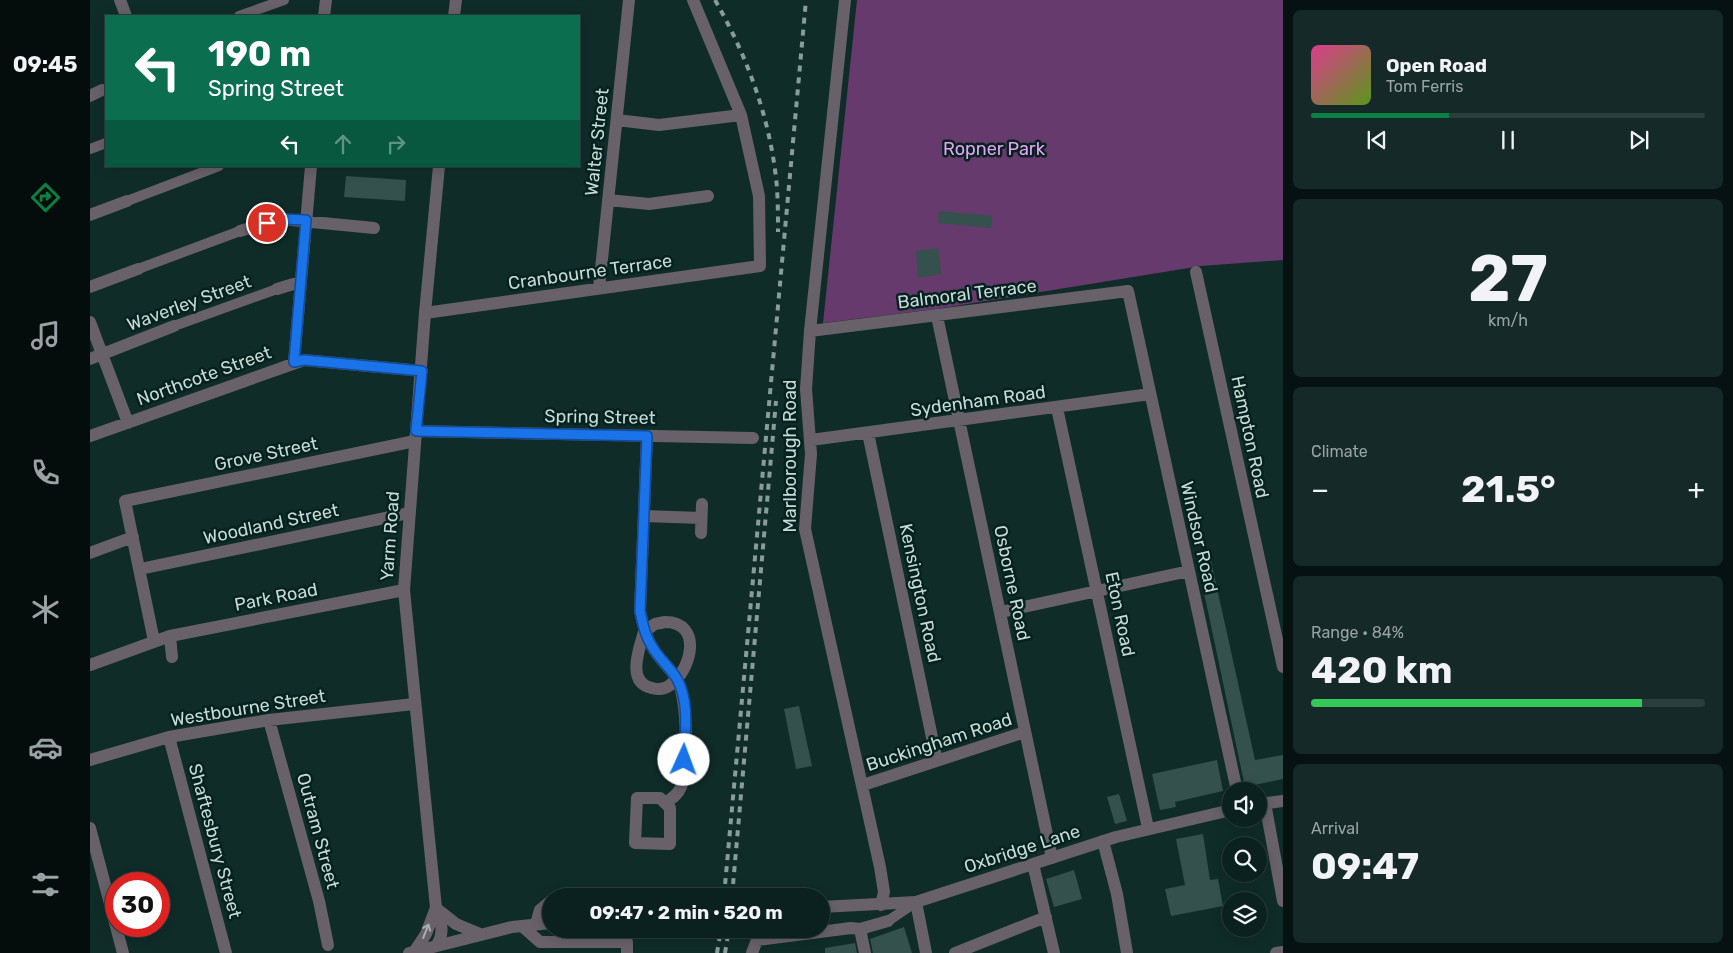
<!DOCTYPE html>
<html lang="en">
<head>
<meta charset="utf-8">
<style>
	body { margin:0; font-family:Rubik,sans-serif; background:#142928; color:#f1f3f6; height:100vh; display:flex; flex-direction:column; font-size:19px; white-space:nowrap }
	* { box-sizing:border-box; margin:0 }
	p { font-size:16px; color:#9aa3a4 }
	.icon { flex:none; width:28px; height:28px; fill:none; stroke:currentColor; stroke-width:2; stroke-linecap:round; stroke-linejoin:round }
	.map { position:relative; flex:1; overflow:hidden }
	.sheet { display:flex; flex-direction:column; gap:10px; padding:10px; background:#061211; width:450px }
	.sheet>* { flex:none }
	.top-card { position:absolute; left:15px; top:15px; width:475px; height:152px; border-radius:0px; box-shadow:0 2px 12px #0003,0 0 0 1px #2b3e3d; background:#0b6e4f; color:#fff; overflow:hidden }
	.tools { position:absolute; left:1132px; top:782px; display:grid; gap:10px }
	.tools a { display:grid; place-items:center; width:45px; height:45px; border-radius:50%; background:#0b211f; box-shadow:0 2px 12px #0003,0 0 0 1px #2b3e3d; font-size:25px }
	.speed { position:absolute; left:15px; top:872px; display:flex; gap:10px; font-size:25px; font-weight:700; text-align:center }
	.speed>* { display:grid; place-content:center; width:65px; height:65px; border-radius:50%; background:#0b211f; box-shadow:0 2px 12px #0003,0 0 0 1px #2b3e3d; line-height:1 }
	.speed .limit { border:8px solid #d22; background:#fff; color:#111 }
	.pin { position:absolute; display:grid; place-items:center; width:42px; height:42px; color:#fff; margin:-21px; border:2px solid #fff; border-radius:50%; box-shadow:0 1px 5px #0007 }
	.me { position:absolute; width:55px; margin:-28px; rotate:2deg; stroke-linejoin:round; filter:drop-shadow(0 0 4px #0008) }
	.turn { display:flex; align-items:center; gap:18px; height:105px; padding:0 20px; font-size:22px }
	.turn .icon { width:65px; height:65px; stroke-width:2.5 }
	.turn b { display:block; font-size:35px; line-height:42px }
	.lanes { display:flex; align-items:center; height:48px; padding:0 20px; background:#0003; justify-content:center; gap:25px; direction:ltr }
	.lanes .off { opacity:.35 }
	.big { font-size:38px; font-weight:700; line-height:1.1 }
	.sheet .tile { flex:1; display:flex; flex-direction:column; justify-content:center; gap:8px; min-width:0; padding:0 18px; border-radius:8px; background:#142928 }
	.sheet .dial { align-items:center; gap:0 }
	.dial b { font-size:65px; line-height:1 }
	.song { display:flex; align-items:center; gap:15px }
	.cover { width:60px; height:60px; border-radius:8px; background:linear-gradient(135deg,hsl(330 70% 55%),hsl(90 70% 35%)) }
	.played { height:5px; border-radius:2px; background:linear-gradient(90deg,#0b8043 35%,#2b3e3d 35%) }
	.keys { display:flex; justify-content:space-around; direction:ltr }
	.heat { display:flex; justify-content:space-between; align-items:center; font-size:28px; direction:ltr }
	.charge { height:8px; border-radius:4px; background:linear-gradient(90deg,#34c759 84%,#2b3e3d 0) }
	.trip { position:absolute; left:452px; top:888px; width:288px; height:50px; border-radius:25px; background:#0b211f; box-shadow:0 2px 12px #0003,0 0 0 1px #2b3e3d; font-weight:700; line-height:50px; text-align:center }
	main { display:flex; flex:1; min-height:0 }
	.menu { display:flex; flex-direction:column; width:90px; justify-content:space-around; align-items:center; background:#040d0c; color:#9aa3a4 }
	.menu .icon { width:35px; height:35px }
	.menu .selected { color:#0b8043 }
	.menu b { font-size:22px; color:#f1f3f6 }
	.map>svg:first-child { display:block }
</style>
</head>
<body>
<main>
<nav class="menu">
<b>09:45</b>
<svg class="icon selected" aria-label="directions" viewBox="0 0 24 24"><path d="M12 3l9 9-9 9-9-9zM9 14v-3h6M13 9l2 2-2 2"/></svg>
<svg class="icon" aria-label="music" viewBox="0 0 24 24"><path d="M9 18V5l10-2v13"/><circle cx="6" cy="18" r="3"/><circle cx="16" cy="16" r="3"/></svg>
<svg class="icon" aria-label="phone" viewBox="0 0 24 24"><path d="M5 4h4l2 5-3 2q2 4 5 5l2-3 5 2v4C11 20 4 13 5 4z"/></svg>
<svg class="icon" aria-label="climate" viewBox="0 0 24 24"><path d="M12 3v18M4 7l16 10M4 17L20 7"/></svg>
<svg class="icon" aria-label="car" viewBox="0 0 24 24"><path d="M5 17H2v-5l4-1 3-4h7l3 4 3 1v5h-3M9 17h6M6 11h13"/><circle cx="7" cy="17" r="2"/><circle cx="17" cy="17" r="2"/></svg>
<svg class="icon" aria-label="filters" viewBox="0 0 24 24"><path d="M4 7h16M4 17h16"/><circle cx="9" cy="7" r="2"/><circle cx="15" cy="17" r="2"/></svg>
</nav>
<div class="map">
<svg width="1193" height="953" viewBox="0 0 1193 953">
	<rect width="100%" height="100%" fill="#0f2c29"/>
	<path fill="#663a6c" d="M767,0H1193V260L1111,266L846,309L733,323Z"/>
	<path fill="#34514d" d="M256,176L316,180L315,201L254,197Z
		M849,211L902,216L901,228L848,223Z
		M848,248L851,274L828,278L826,251Z
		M1121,561L1165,760L1193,755V779L1155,787L1108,564Z
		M709,706L722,766L706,769L694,709Z
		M1127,760L1133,791L1085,802L1086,807L1070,810L1062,774Z
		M1029,794L1037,821L1025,824L1017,797Z
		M1113,834L1120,880L1128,879L1133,906L1081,916L1075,889L1095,885L1086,839Z
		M984,870L992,899L964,907L956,879Z
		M814,927L822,953H783L780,939Z
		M765,943L767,953H735V948Z"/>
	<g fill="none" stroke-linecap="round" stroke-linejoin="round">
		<path stroke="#686169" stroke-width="10" d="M149,16L194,0
			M0,149L16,143
			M37,201L129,166
			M48,269L150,231
			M84,326L187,289
			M798,921L826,902"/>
		<path stroke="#686169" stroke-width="12" d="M30,0L36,16
			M755,0L720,331L716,389L721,454L715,529L790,867L794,892L791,905
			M234,16L236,0
			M0,96L12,90
			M527,120L569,125L651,115
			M518,200L559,204L618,196
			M0,215L37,201
			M150,231L191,219L284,228
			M1106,272L1193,667
			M0,287L48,269
			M509,288L539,0
			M187,289L210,282
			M335,313L670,266L669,196L651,115L603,0
			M847,316L962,858
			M0,322L38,423
			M720,331L1038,291L1147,791
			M0,359L84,326
			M204,362L221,166
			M967,408L1058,828
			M326,431L663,438
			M778,433L847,761
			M0,436L214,360L332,371
			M557,436L550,611C553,625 556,638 564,650C571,661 582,670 588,681C597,701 599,767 591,787C588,795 581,799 575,803
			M721,440L1060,394
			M554,516L611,518
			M611,533L612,504
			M0,553L43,537
			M50,569L319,513
			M911,612L1099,571
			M575,622C613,622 602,670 580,685C576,689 567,690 562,688C536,683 549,649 554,632L565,624Z
			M80,636L82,657
			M64,641L35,501L325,441
			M0,665L80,636L314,590
			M179,720L229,901L238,945
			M79,737L136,953
			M0,760L79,737L179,720L324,704
			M773,785L935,732
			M547,798H570L580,808V844L545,843Z
			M1175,803L1193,901
			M0,828L33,953
			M1013,841L1027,894L1037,953
			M943,864L964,953
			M826,902L836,953
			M446,924L450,910L461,901
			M432,926L450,942H537V953
			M770,929L775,953
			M662,953L667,940L761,928L770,929L798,921
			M865,953L956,917
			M1186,953L1193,952"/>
		<path stroke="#686169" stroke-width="12" d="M364,16L366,0
			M1169,804L1193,801
			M731,907L826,902L1026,837L1141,810
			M347,909L366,924L390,934
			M347,945C355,932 351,922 346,908L314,590L335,313L349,166
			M324,952L336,934L346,908
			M319,953L422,927L461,923"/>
		<path stroke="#889d9a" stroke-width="4" stroke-dasharray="6 6" stroke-linecap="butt" d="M625,0C656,54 679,115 686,178C688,195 688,214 688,232
			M634,896L716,0
			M642,896L686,401
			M627,953L631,929
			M635,953L639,929"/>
	</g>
	<defs><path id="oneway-shaft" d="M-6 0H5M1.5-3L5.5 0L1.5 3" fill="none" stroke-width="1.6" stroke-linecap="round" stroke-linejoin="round" transform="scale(1.25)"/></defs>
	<use stroke="#a6afb0" href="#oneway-shaft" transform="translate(336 931) rotate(-68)"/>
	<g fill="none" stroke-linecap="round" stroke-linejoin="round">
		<g stroke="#114b97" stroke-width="12">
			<path id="route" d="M177,223L191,219L216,220L204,362L214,360L332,371L326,431L557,436L550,611C553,626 556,639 565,651C571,660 581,669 587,679C600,702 595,734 594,760"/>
		</g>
		<use href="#route" stroke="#1a73e8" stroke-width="9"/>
	</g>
	<g text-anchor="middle" stroke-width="5" stroke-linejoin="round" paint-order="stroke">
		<g font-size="18" fill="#c8d9d6" stroke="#04221f">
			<text transform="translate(507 142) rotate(-84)" y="6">Walter Street</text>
			<text transform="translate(500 272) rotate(-8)" y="6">Cranbourne Terrace</text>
			<text transform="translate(877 294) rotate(-7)" y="6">Balmoral Terrace</text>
			<text transform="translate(99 303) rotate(-20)" y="6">Waverley Street</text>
			<text transform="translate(114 376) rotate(-20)" y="6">Northcote Street</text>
			<text transform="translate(888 401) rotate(-8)" y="6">Sydenham Road</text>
			<text transform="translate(510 417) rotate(1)" y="6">Spring Street</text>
			<text transform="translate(1160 437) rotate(78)" y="6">Hampton Road</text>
			<text transform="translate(176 454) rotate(-12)" y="6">Grove Street</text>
			<text transform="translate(700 456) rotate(-90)" y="6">Marlborough Road</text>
			<text transform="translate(181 524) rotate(-12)" y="6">Woodland Street</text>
			<text transform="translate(300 536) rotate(-86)" y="6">Yarm Road</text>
			<text transform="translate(1109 537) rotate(77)" y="6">Windsor Road</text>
			<text transform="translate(922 583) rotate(78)" y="6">Osborne Road</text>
			<text transform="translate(830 593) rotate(78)" y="6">Kensington Road</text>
			<text transform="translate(186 597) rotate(-11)" y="6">Park Road</text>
			<text transform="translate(1030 614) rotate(78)" y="6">Eton Road</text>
			<text transform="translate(158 708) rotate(-9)" y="6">Westbourne Street</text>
			<text transform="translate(849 742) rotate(-18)" y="6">Buckingham Road</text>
			<text transform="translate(228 831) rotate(75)" y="6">Outram Street</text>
			<text transform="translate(125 841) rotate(75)" y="6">Shaftesbury Street</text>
			<text transform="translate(932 849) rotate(-18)" y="6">Oxbridge Lane</text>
		</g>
		<g font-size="18" fill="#e7a2f2" stroke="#04221f">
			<text x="904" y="155">Ropner Park</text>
		</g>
	</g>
</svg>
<div class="tools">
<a><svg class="icon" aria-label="sound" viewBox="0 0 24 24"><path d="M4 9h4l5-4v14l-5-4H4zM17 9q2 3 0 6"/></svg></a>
<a><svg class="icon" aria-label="search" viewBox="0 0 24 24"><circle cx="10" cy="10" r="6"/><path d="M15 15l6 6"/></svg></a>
<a><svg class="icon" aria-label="layers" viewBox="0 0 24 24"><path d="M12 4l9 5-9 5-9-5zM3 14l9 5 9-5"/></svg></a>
</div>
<div class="speed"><div class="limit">30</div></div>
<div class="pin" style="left:177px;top:223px;background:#d93025"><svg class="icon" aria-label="arrive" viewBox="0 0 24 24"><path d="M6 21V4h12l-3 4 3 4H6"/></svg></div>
<svg class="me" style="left:594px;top:760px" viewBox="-20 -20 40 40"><circle r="19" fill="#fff"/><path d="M0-13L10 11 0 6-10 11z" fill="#1a73e8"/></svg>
<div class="trip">09:47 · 2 min · 520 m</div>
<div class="top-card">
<div class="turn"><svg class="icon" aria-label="left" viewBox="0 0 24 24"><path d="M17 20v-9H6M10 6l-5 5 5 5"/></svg><div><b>190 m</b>Spring Street</div></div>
<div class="lanes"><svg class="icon" aria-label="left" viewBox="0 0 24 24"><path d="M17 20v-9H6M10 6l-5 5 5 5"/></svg><svg class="icon off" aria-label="ahead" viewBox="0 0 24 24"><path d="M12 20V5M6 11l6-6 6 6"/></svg><svg class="icon off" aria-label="right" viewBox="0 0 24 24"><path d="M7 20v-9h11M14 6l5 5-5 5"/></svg></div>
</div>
</div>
<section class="sheet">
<div class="tile">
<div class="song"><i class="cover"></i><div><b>Open Road</b><p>Tom Ferris</p></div></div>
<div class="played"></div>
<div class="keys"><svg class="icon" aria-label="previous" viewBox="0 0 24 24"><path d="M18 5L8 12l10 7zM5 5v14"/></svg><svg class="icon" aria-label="pause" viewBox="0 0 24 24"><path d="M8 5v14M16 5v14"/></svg><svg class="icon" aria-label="next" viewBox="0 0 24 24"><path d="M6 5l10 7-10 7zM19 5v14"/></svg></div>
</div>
<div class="tile dial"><b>27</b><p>km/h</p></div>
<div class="tile"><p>Climate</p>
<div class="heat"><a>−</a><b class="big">21.5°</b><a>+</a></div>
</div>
<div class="tile"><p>Range · 84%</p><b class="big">420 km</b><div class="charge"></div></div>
<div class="tile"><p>Arrival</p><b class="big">09:47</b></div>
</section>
</main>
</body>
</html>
